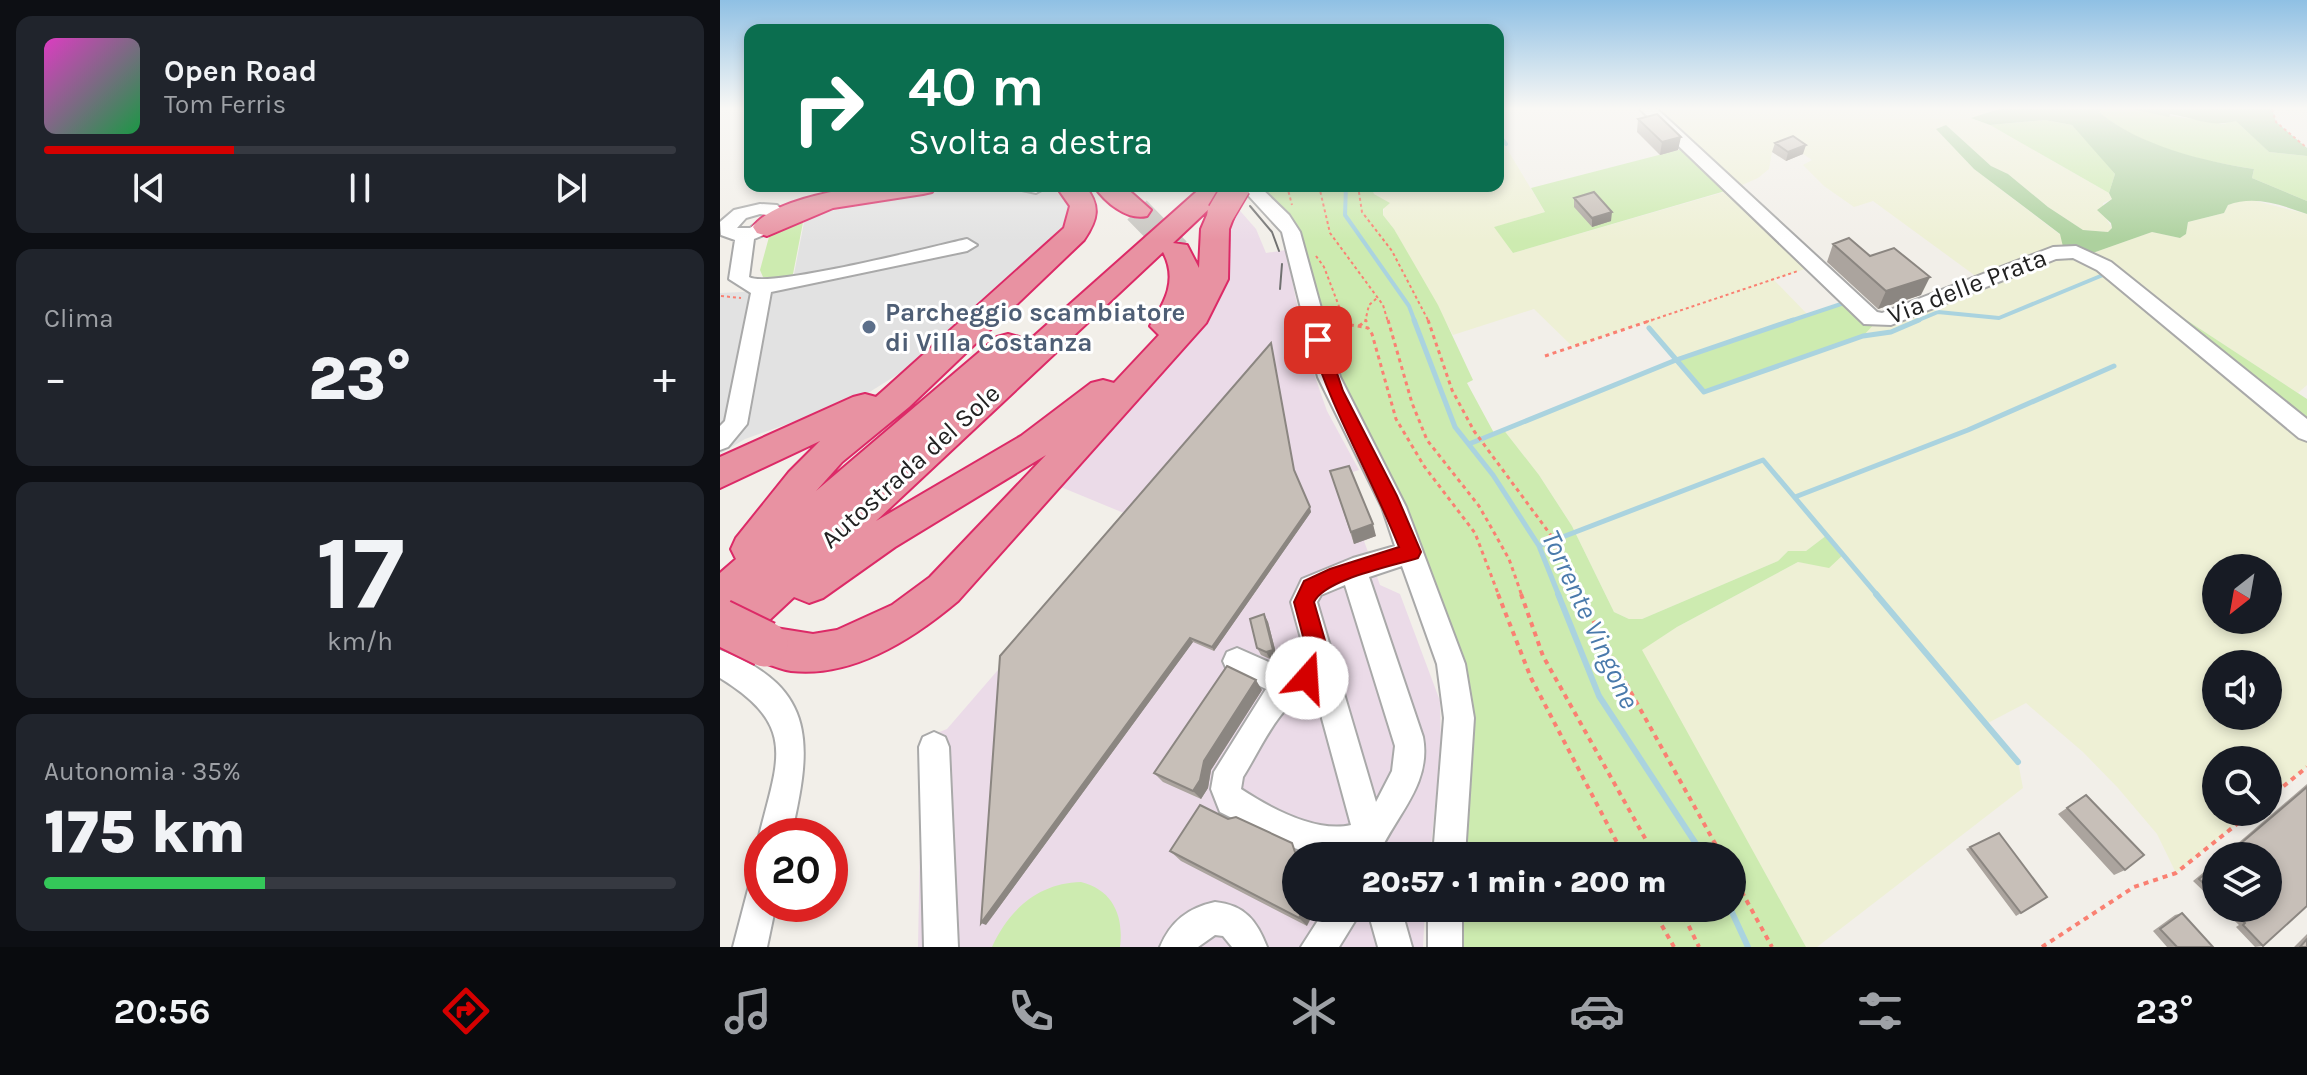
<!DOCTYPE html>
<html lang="it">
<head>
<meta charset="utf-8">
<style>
	body { margin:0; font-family:Karla,sans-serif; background:#20242c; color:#f1f3f6; height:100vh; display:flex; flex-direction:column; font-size:30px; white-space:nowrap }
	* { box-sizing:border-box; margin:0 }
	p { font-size:26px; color:#9ea1a6 }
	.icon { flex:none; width:44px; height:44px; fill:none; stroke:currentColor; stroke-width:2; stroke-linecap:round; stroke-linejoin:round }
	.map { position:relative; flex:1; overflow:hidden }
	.side { display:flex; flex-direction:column; gap:16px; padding:16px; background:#0d0f14; width:720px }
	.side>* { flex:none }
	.guide { position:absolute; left:24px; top:24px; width:760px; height:168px; border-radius:16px; box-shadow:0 4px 12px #0003; background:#0b6e4f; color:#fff; overflow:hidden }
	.needle { width:52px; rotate:211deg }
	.controls { position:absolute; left:1482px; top:554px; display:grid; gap:16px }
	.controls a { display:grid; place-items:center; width:80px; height:80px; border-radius:50%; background:#171b24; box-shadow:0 4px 12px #0003; font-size:40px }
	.speed { position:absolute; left:24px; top:818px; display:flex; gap:16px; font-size:40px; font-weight:700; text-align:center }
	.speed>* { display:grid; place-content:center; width:104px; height:104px; border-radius:50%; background:#171b24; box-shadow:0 4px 12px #0003; line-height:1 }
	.speed .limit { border:12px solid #d22; background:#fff; color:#111 }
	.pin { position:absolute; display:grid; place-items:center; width:68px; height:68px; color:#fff; margin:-34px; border-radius:16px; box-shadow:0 4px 12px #0006 }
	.me { position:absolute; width:88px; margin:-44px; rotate:19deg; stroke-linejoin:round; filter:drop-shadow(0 0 6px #0008) }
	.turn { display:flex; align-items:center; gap:28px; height:168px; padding:0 32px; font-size:36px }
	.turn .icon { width:104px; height:104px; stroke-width:2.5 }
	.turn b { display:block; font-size:56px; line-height:68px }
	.big { font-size:60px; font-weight:800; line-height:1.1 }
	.side .tile { flex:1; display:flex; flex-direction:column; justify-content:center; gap:12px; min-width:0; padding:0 28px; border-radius:16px; background:#20242c }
	.side .dial { align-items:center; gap:0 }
	.dial b { font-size:104px; line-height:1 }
	.song { display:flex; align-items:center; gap:24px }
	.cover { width:96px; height:96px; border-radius:12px; background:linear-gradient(135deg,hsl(310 70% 55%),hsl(140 70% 35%)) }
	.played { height:8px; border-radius:4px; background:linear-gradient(90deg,#d40000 30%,#363941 30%) }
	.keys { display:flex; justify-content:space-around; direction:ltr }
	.heat { display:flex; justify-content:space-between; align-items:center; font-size:44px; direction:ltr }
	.charge { height:12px; border-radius:6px; background:linear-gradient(90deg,#34c759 35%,#363941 0) }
	.trip { position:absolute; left:562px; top:842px; width:464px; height:80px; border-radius:40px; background:#171b24; box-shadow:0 4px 12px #0003; font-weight:800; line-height:80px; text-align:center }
	.tab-bar { display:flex; height:128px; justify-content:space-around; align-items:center; background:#090b0e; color:#9ea1a6 }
	.tab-bar .icon { width:56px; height:56px }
	.tab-bar .on { color:#d40000 }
	.tab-bar b { font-size:36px; color:#f1f3f6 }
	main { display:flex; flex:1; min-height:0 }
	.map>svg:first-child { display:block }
</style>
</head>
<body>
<main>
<section class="side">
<div class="tile">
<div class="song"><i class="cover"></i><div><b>Open Road</b><p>Tom Ferris</p></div></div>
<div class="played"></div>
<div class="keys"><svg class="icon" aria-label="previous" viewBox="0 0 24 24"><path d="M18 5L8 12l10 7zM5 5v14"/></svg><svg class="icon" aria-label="pause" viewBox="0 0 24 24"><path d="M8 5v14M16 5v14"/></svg><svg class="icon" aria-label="next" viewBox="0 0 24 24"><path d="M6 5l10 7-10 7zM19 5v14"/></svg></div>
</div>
<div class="tile"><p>Clima</p>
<div class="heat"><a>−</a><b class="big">23°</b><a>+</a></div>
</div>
<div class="tile dial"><b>17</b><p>km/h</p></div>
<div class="tile"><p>Autonomia · 35%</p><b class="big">175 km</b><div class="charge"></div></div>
</section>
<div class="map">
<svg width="1587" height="947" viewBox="0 0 1587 947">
	<rect width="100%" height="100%" fill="#f2efe9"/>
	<path fill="#ebdbe8" d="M515,205L536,229L546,253L566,250L587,354L607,411L639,470L613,478H632L656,536L644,541L660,585L680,594L720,701L721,747L710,856H576V908H705L703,947H198L202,739L227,729L411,516L336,485L480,323Z"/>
	<path fill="#eef0d5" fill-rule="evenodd" d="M928,109H1279L1252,118L1270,125L1389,193L1393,199L1383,203L1384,215L1392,228L1388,232L1363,230L1328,207L1288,174L1271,166L1227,126L1217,128L1254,169L1367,255L1432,232L1460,238L1466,234L1468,222L1504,213L1508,205L1519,201L1532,200L1587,214V385L1578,393L1393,272L1587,432V767L1548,799V760H1496V812H1532L1456,873L1437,834L1398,788L1363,752L1306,703L1266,724L1298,762L1303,788L1097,947H1086L921,650L957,627L1078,562L1109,567L1107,535L1086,551H1068L1058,561L922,619H909L894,612L852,526L819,475L783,429L956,359L924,323L853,347L814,309L733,335L674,229L663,215L665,202L654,194L651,186H778V134L825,212L775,227L793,253L1011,190ZM1070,145L1092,160L1083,165L1104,186L1134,207L1153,201L1261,280L983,391L957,360L1088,315L1054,280L1093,266L1013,189L1038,178L1049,169L1052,152ZM1496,568H1548V620H1496ZM1496,664H1548V716H1496Z"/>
	<path fill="#cdebb0" d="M1382,109H1411L1503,124L1516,120L1549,152L1587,156V201L1532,178L1534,169C1481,161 1421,147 1378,112Z
		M1325,120L1352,125L1359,131L1395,174L1389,193L1270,125Z
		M962,149L1012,189L793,253L774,227L825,212L811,188Z
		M537,186H651L654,194L670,203L663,209V215L674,229L718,305L753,380L747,383L774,433L783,429L819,475L852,526L894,612L909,619H922L1058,561L1068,551H1086L1107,535L1124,554L1109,568L1078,562L957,627L922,650L1086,947H725V908H1012V856H729L738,696L630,424L575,243Z
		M85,212L73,274L65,279L43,277L40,270L49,237Z
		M1384,266L1587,399V432Z
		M1124,303L1157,321L1143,336L984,392L956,360Z
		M361,882C393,890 404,916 400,947H272C289,910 318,883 361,882Z"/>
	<path fill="#add19e" d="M1279,109H1382L1379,112C1420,146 1483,161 1534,169L1532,178L1587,201V214C1561,205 1535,195 1508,205L1504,213L1468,222L1466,234L1460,238L1432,232L1367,255L1344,251L1340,234L1254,169L1216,129L1226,125L1271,166L1288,174L1328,207L1363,230L1388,232L1392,228L1391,223L1377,210L1392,199L1389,193L1395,174L1352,125L1325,120L1270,125L1251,118Z
		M1411,109H1552L1556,122L1587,148V156L1549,152L1516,121C1491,128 1475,118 1450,114L1449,117Z"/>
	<path fill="#e2e2e2" d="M258,186L332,188L349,204L347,224L341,234L180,373L140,398L25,439L0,454V293L70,290L69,284L74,274L86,212Z"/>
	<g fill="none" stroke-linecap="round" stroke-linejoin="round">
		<path stroke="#aad3df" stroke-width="4" d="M778,134L786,144
			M626,186L625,215L689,306L695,322
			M1067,322L1124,303
			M1194,322L1218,312L1279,318L1383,275"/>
		<path stroke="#aad3df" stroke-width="5" d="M694,320L735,427L773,475L819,546L839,596
			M929,328L984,392L1143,336L1171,332L1199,320
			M749,444L956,360L1073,320
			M1075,497L1248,430L1394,366
			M819,546L1043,460L1158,596"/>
		<path stroke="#aad3df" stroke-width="6" d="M838,594L879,696L984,856
			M1156,594L1298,762
			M1010,908L1028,947"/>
		<path stroke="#c8c6c1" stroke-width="27" stroke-dasharray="27 14" stroke-linecap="butt" d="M417,210L457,251"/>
		<g stroke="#a9a9a9" stroke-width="4">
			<path id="minor" d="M920,109H937L1157,312L1162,313L1333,247L1356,246L1391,262L1587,419V441L1579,438L1377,270L1353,258L1336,259L1171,325L1144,324Z
				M299,186H324L325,188L316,193L302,190Z
				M527,186H539L569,215L580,232L620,377L686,507L745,664L754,718L745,856H713L724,718L717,664L682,566L649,577L703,737C712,785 674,817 658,856H597L566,845L500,812L491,789L494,772L546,689L507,670L503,661L507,652L517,648L569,671L588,664L571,602L582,579L633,558L675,546L662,507L598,377L562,232L527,194L524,190ZM625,585L675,746L672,771L656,802L597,602L601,595ZM594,689L631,825C596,833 550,808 521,789L523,777C542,747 560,701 594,689Z
				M40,204L57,205L66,214L55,230L34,239L29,277C48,289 215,246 247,239L257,245L247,251L51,292L27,424L8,447L0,450V426L5,421L31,293L9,279L15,240L1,235L0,222L14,210ZM40,214L47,215L30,228H17L26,218Z
				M0,650C100,688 91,748 71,836H42V843L39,836C58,759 78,726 0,678Z
				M214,732L225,737L229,747L238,947H204L199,747L203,737Z
				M42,877V904H56L47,947H13L30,882Z
				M495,902C525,905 537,921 547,947H512L503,936L495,935L478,947H440C451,921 468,908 495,902Z
				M606,908H643L619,947H581Z
				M647,908H681L692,947H658Z
				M708,908H742V947H708Z"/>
		</g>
		<g stroke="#dc2a67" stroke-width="4">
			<path id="highway" d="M143,186H216L212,192L203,194L113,208L47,236L37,233L33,227C50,202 114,191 143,186Z
				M336,186H365C381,206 378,219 364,240L189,407L122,462L96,491L277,337L288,334L299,337L304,345L483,186H512L492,207H511L515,213L509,229L508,279L486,323L238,601C193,639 133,678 71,671C58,669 43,662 30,657L24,644L29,634L23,636L9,631L3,618L5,613L0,615V573L16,559L11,549L16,538L69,472L100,441L0,488V457L133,397L145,394L156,397L165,389L344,228L350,206ZM490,208L481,229L479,268L467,245L453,243ZM443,252C458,280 445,302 430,326L439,335L394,383L383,380L371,383L301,436L156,521ZM326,455L210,577L172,605L117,630L93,634L43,626L74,597L89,603L103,598L175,547Z
				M374,186H404L431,210L427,216C407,221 385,202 374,186Z"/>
		</g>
		<path stroke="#fa8072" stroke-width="2" stroke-dasharray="3 3" stroke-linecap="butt" d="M1552,109L1556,122L1587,148
			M567,186L572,205
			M599,186L610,233L663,305L668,322
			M638,186L642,212L672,251L709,322
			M596,256L604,267L625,322
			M1,296L21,298
			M645,322L649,305L657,298
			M926,322L1078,271"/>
		<path stroke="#fa8072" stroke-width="3" stroke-dasharray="4 4" stroke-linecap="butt" d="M625,320L626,324L648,328L652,334L676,419L704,466L755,533L779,596
			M668,320L692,403L707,440L759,506L789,559L802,596
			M708,320L732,390L754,431L830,534L861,596
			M639,326L647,320
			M825,356L932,320"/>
		<path stroke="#fa8072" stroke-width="4" stroke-dasharray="5 5" stroke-linecap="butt" d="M778,594L811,678L904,856
			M801,594L823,656L935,856
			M860,594L894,662L1002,856
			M1548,799L1587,767
			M1012,874L1052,947
			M932,908L954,947
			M960,908L979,947
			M1322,947L1414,887L1456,873L1532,812"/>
		<use href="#minor" fill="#fff" fill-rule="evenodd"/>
		<use href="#highway" fill="#e892a2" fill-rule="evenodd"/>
		<path stroke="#707070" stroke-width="2" d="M530,206L552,232L559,251
			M560,289L562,264
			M569,340L584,368"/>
		<g stroke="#dc2a67" stroke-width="30" stroke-linecap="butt">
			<path id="highway-bridge-far1" d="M501,213L517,186"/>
		</g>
		<g stroke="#dc2a67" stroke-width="49" stroke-linecap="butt">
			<path id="highway-bridge" d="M0,622L45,644"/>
		</g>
		<use href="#highway-bridge-far1" stroke="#e892a2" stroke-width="27"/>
		<use href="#highway-bridge" stroke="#e892a2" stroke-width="45"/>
	</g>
	<path fill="#aba49e" d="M918,119L958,150L940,155L917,132Z
		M1055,143L1083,154L1066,161L1052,152Z
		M854,198L891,221L872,227L854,207Z
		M1113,244L1150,256L1201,295L1158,309L1107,262Z
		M610,471L656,536L634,544Z
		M575,473L591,512L494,651L473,642L266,925Z
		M544,614L548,622L557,657L550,659L541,655L537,648Z
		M542,690L491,770L488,788L481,799L443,782L434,773Z
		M1587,784V906L1543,946L1535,947L1516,927L1519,925L1501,908H1548V856H1503Z
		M1366,795L1405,870L1394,875L1338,814Z
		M508,819L579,853L587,926L461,861L450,851Z
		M1250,847L1301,913L1296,916L1246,849Z
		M1496,862V903L1473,881Z
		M1462,913L1493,947H1447L1433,931L1455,915Z
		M1587,934V947H1574Z"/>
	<path fill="#8b8681" d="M961,137L958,150L940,155L942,142Z
		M1086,145L1083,154L1066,161L1068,152Z
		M892,212L891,221L872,227V218Z
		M1210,277L1201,295L1158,309L1166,291Z
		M590,507L591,512L494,651L492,647Z
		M653,524L656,536L634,544L631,532Z
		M544,614L548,622L557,657L550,659L546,652Z
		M470,638L473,642L266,925L261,923Z
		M536,680L542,690L491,770L488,788L481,799L473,791L484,761Z
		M584,908H596L587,926L579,918Z"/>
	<path fill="#c7bfb8" stroke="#8b8681" stroke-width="2" d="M937,114L961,137L942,142L918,119Z
		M1073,136L1086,145L1068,152L1055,143Z
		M874,192L892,212L872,218L854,198Z
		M1129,238L1150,256L1174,248L1210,277L1166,291L1113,244Z
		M551,343L574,470L590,507L492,647L470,638L261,923L280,656Z
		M629,466L653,524L631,532L610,471Z
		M544,614L553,650L546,652L537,648L530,619Z
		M507,666L536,680L484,761L480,780L473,791L434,773Z
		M1587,787V906L1543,946L1523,925L1525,923L1509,908H1548V856H1506Z
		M1366,795L1424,855L1405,870L1347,808Z
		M480,805L508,819L516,817L572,843L575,852L583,856H576V908H584L579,918L450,851Z
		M1279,833L1327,897L1301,913L1250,847Z
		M1496,865V895L1479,879Z
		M1462,913L1493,947H1457L1440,929Z
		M1587,939V947H1580Z"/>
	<linearGradient id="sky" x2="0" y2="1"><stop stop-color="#8fc0e4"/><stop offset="0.45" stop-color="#f9f8f5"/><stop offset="1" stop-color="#f9f8f5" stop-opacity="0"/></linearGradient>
	<rect width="1587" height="241" fill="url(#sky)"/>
	<path fill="#d40000" stroke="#8a0000" stroke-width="2" d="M598,334L606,340L623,391L677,496L701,552L698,558C673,566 605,579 594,602L614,672L611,679L587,688L580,685L576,678L580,671L591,667L574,602L584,581L610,569L679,547C651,476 613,413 590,340Z"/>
	<circle fill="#5c6f8a" stroke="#fff" stroke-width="3" cx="149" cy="327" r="8"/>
	<g text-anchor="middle" stroke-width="6" stroke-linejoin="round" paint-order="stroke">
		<g font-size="26" fill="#222" stroke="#fff">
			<text transform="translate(1247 286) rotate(-21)" y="9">Via delle Prata</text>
			<text transform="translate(190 466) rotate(-42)" y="9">Autostrada del Sole</text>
		</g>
		<g font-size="26" font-weight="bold" fill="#4e5e75" stroke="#fff" text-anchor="start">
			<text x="165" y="321">Parcheggio scambiatore<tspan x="165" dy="30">di Villa Costanza</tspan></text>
		</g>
		<g font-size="28" font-style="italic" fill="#4a7aab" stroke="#fff">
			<text transform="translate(871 619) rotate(65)" y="10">Torrente Vingone</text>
		</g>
	</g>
</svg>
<div class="controls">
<a><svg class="needle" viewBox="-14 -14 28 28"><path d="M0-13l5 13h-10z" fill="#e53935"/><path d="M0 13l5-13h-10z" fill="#9ea1a6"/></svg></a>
<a><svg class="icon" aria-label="sound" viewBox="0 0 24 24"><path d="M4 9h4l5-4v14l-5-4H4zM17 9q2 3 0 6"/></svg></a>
<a><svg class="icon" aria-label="search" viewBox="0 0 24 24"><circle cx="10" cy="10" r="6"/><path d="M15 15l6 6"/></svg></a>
<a><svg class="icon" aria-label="layers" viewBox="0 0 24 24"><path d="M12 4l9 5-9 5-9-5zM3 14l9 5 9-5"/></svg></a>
</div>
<div class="speed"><div class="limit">20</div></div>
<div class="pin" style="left:598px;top:340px;background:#d93025"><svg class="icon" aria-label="arrive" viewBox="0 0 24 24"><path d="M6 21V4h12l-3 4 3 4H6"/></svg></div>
<svg class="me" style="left:587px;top:678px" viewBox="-20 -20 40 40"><circle r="19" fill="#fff"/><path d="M0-13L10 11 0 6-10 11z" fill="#d40000"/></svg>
<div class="trip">20:57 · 1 min · 200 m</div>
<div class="guide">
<div class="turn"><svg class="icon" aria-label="right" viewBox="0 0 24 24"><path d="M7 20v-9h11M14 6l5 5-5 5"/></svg><div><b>40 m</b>Svolta a destra</div></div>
</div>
</div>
</main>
<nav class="tab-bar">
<b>20:56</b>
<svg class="icon on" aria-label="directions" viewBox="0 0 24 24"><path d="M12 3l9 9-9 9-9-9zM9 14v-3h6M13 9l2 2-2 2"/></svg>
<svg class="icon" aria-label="music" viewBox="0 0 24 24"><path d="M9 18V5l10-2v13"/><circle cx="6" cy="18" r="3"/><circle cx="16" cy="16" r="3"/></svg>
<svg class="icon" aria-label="phone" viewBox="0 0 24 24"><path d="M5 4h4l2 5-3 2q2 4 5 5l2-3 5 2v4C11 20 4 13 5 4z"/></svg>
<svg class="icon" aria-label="climate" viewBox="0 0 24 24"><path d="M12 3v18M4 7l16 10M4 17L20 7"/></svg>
<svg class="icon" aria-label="car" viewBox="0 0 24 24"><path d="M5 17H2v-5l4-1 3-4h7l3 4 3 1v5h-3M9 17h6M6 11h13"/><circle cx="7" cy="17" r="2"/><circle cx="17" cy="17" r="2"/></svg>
<svg class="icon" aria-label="filters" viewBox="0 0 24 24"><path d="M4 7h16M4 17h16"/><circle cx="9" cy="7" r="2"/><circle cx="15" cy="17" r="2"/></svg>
<b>23°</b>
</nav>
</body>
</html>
